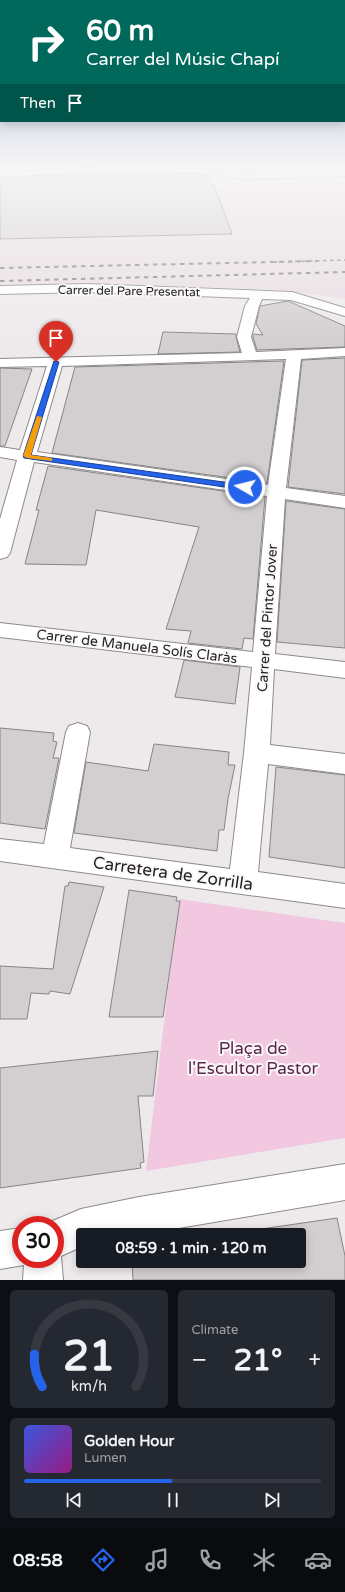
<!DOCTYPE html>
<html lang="en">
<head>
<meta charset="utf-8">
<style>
	body { margin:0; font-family:"Varela Round",sans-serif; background:#242831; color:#f1f3f6; height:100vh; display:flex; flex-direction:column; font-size:15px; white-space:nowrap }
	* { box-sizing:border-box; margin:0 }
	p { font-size:13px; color:#9ea1a6 }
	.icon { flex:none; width:22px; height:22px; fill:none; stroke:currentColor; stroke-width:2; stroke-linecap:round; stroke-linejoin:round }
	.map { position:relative; height:1280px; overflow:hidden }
	.side { display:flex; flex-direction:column; gap:10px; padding:10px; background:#0d0f14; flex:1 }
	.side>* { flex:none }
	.banner { position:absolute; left:0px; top:0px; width:345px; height:122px; box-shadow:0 2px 10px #0003; background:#00695c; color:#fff; overflow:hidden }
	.speed { position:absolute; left:12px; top:1216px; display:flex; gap:8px; font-size:20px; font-weight:700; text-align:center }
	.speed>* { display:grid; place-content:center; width:52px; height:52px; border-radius:50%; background:#171b24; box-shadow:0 2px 10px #0003; line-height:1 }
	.speed .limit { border:6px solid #d22; background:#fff; color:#111 }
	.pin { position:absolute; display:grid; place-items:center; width:34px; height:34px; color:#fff; margin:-41px -17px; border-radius:50% 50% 50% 0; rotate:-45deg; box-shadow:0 0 4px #0007 }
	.pin .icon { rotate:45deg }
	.me { position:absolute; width:44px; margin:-22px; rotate:278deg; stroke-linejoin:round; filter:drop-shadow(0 0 3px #0008) }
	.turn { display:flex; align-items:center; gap:14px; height:84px; padding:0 20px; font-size:18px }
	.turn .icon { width:52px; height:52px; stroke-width:2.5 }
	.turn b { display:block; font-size:28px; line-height:34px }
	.then { display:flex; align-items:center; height:38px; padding:0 20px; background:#0003; gap:8px; font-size:15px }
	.big { font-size:30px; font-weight:700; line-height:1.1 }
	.side .tile { flex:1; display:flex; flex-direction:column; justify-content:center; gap:6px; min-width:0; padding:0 14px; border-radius:6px; background:#242831 }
	.side .dial { align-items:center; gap:0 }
	.dial svg { height:104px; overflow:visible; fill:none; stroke:#363941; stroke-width:7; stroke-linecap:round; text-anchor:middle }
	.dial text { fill:#f1f3f6; stroke:none }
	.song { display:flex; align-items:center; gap:12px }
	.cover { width:48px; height:48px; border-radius:6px; background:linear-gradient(135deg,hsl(230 70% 55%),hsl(310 70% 35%)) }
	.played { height:4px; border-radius:2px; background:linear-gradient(90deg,#2563eb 50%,#363941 50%) }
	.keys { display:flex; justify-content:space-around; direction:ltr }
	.heat { display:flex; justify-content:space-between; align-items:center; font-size:22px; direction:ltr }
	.side .tiles { flex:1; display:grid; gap:10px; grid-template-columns:1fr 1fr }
	.tile:last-child { grid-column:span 2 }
	.trip { position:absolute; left:76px; top:1228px; width:230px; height:40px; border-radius:4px; background:#171b24; box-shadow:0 2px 10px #0003; font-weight:700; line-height:40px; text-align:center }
	.tab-bar { display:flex; height:64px; justify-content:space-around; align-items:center; background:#090b0e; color:#9ea1a6 }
	.tab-bar .icon { width:28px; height:28px }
	.tab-bar .current { color:#2563eb }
	.tab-bar b { font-size:18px; color:#f1f3f6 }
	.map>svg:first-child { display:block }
</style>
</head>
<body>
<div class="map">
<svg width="345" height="1280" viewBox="0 0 345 1280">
	<rect width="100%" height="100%" fill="#eeeaec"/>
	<path fill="#e8dde3" d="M0,166H345V299L281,290L116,284L0,287Z"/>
	<path fill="#f2c7e0" d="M179,899L345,923V1138L146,1171Z"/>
	<path fill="#d3cfd1" stroke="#878486" d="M171,173L208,175L211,185H214L232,234L0,239V178L49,175Z
		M288,301L345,326V347L257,350L253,337V334L263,335L256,324L260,306Z
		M163,332L236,334V337L240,352L158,354Z
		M345,358V494L288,487L302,360Z
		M284,361L267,483L52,453L75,367Z
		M0,368L32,369L5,446H0Z
		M48,466L265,497L253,639L244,638L242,649L188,643L191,631L166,629L199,527L96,510L86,565L25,564L39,510H36Z
		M286,501L345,509V648L277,642Z
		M184,660L240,667L235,704L175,697Z
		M0,728L54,733L53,741L57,742L53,758H59L45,829L0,823Z
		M154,744L229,752L228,765H235L228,799L224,830H219L217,851L74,833L86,762L148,771Z
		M276,767L345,775V868L269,857Z
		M69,882L104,887L70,994L50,991L49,994L31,993L27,1019H0V966L53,969L65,886H68Z
		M129,890L177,897L176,901H180L163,1017H109Z
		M158,1051L153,1096H138L144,1162L140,1163L141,1168L0,1188V1068Z
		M337,1218L345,1256V1280H133L132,1261H299V1235H220Z"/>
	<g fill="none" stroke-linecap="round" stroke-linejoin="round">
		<g stroke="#8d8a8c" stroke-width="2">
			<path id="lane" d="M162,167L217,170L244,175L345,172V176L244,179L217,174L162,171L77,172L0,177V173L77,168Z"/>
		</g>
		<g stroke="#8d8a8c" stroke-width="2">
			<path id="street" d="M87,284L292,292L345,308V316L291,300L262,299L259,306L251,337L256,352L345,348V356L301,359L286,488L345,496V508L285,499L275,654L345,662V678L274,669L270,745L345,754V774L268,764L258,872L345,884V908L0,861V839L44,844L66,732L69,726L78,723L87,726L90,732L70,848L230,869L244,753L252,667L0,637V623L253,652L267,496L34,462L10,553L7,557L0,559V519L17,460L0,457V447L20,450L47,366L0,367V359L242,353L237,337L245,306L250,298L87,292L0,294V286ZM286,359L268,485L37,452L62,366Z
				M345,1164V1200L137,1235H83V1246L61,1256L63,1280H23L24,1265L0,1269V1231L21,1228V1259H55V1225H43L81,1209L139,1197Z"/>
		</g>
		<use href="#lane" fill="#fff" fill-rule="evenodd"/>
		<use href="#street" fill="#fff" fill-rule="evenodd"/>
		<path stroke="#7e7b7c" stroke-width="1.5" stroke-dasharray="3.5 3.5" stroke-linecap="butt" d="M274,262L345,260"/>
		<path stroke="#7e7b7c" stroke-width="2" stroke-dasharray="4.5 4.5" stroke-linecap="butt" d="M0,268L317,261
			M0,281L345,272"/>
	</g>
	<linearGradient id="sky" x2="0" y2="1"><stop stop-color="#9babd4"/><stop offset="0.48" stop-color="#f7f6f6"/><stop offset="1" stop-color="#f7f6f6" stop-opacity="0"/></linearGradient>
	<rect width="345" height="346" fill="url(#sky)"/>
	<path fill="#2563eb" stroke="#184099" d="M54,361L59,362L31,455L245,485L249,487L245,490L24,458L23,456Z"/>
	<path fill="#f59e0b" d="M37,416L42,417L31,455L52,458V461L27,458L23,456Z"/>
	<g text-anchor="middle" stroke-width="4" stroke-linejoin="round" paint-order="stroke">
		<g font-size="12" fill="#252324" stroke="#fbf8fa">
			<text transform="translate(129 291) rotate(1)" y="4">Carrer del Pare Presentat</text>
		</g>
		<g font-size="14" fill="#252324" stroke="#fbf8fa">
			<text transform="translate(267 618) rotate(-86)" y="5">Carrer del Pintor Jover</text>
			<text transform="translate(137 646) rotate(7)" y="5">Carrer de Manuela Solís Claràs</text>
		</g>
		<g font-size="17" fill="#252324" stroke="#fbf8fa">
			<text transform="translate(173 873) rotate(8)" y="6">Carretera de Zorrilla</text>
		</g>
		<g font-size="17" fill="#5c274a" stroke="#fbf8fa">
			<text x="253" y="1054">Plaça de<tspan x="253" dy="20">l'Escultor Pastor</tspan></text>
		</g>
	</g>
</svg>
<div class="speed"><div class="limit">30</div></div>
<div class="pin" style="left:56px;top:362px;background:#d93025"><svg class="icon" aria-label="arrive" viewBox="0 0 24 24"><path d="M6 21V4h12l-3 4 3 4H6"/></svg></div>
<svg class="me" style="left:245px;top:487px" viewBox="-20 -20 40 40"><circle r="17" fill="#2563eb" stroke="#fff" stroke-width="3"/><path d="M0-11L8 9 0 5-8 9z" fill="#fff"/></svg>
<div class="trip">08:59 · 1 min · 120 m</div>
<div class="banner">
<div class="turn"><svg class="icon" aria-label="right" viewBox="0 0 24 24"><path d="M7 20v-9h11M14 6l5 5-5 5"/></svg><div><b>60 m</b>Carrer del Músic Chapí</div></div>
<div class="then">Then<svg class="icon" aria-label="arrive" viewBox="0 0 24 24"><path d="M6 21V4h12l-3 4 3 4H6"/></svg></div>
</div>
</div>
<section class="side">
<div class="tiles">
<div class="tile dial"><svg viewBox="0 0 100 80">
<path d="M14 69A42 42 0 1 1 86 69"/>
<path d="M14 69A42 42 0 0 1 8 44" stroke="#2563eb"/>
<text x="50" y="56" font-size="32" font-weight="700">21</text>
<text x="50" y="72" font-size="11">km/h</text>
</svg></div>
<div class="tile"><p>Climate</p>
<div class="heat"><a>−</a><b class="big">21°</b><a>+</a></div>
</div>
<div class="tile">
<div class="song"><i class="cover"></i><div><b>Golden Hour</b><p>Lumen</p></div></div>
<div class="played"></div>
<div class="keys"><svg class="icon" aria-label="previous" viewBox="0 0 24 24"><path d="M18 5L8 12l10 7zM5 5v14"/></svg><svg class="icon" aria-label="pause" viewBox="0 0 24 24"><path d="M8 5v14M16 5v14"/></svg><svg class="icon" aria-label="next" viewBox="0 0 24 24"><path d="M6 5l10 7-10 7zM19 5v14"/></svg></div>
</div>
</div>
</section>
<nav class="tab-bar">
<b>08:58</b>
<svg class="icon current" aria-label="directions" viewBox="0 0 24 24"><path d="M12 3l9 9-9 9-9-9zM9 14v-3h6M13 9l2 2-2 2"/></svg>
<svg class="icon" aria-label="music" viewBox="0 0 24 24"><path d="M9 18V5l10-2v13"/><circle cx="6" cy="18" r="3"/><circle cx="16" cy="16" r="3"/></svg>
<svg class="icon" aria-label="phone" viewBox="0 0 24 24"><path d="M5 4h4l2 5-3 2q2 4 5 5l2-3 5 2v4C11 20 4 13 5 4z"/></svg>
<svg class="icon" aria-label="climate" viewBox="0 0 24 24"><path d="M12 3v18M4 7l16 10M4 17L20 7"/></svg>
<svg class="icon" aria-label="car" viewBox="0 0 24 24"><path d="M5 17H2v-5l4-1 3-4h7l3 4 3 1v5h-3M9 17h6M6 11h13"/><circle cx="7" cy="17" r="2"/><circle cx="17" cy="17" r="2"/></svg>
</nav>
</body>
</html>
